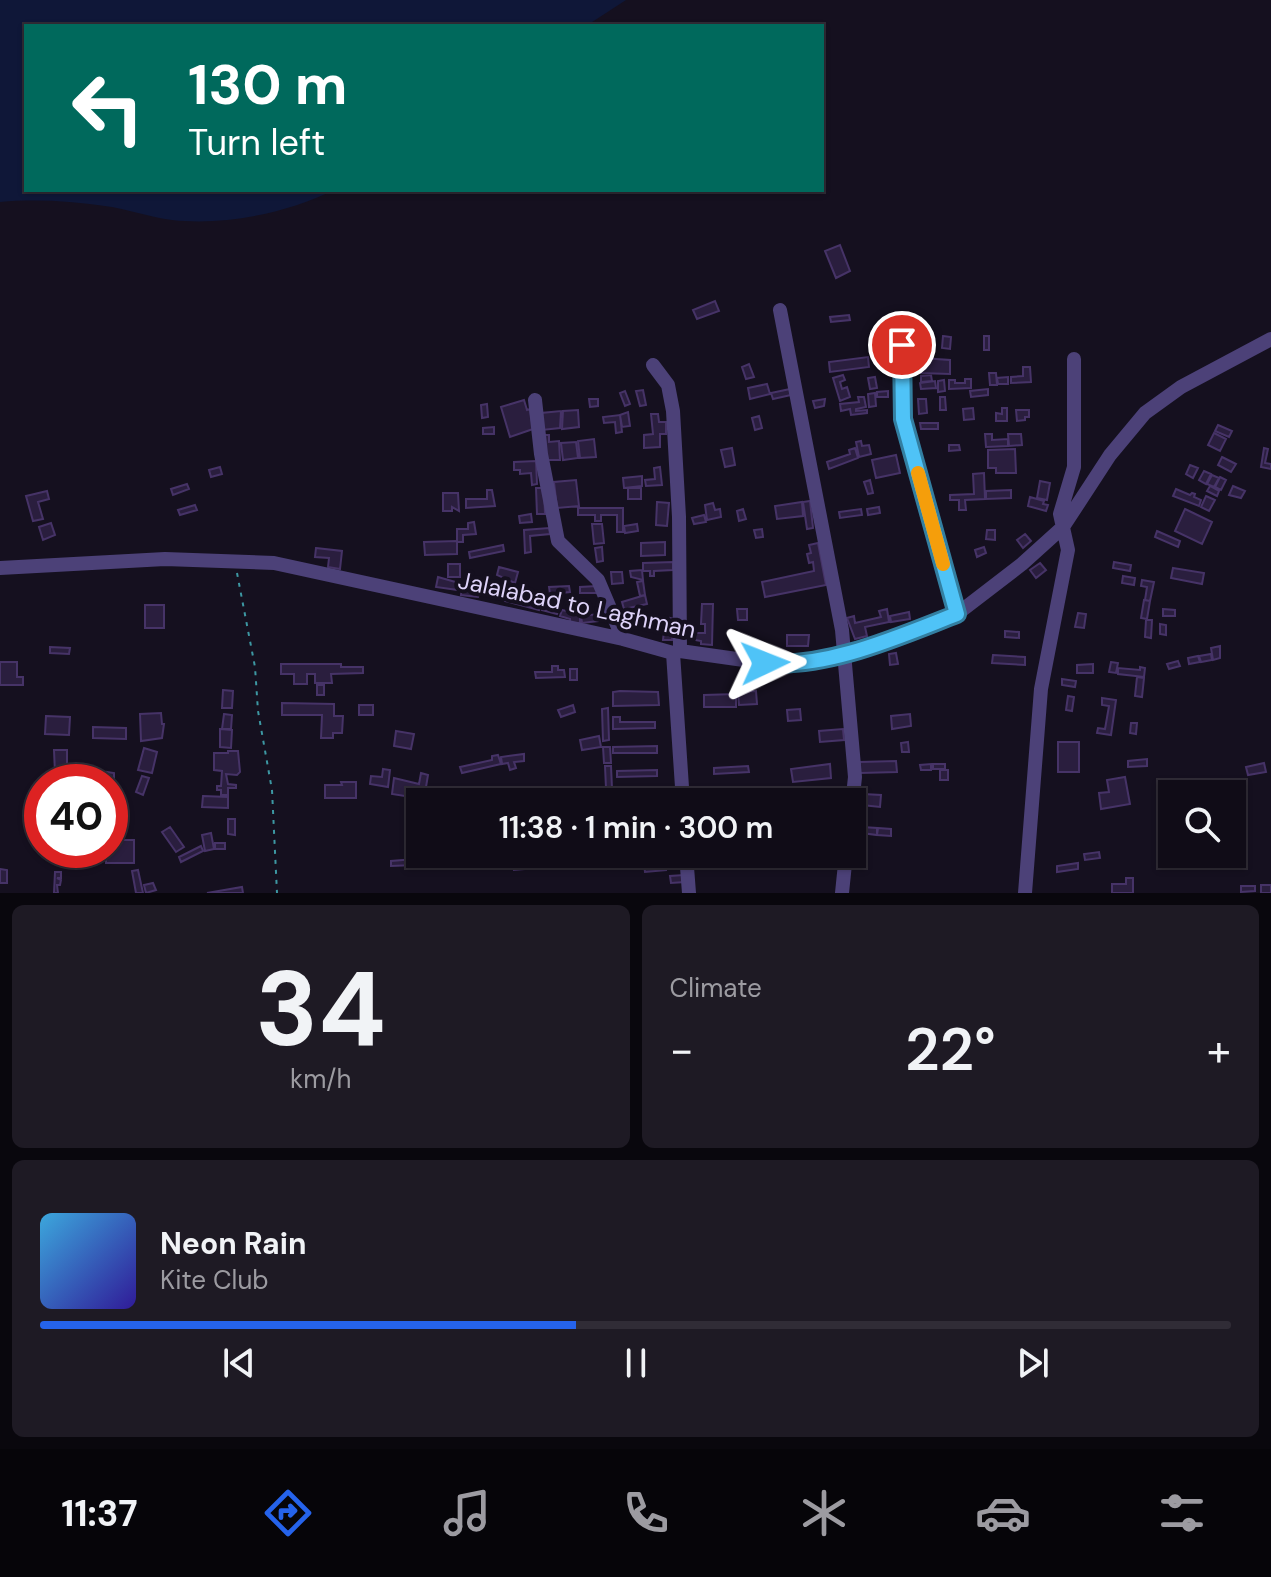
<!DOCTYPE html>
<html lang="en">
<head>
<meta charset="utf-8">
<style>
	body { margin:0; font-family:"DM Sans",sans-serif; background:#1e1a24; color:#f1f3f6; height:100vh; display:flex; flex-direction:column; font-size:30px; white-space:nowrap }
	* { box-sizing:border-box; margin:0 }
	p { font-size:26px; color:#9c9ba1 }
	.icon { flex:none; width:44px; height:44px; fill:none; stroke:currentColor; stroke-width:2; stroke-linecap:round; stroke-linejoin:round }
	.map { position:relative; height:893px; overflow:hidden }
	.drawer { display:flex; flex-direction:column; gap:12px; padding:12px; background:#09070d; flex:1 }
	.drawer>* { flex:none }
	.hud { position:absolute; left:24px; top:24px; width:800px; height:168px; border-radius:0px; box-shadow:0 2px 6px #0004,0 0 0 2px #302c36; background:#00695c; color:#fff; overflow:hidden }
	.buttons { position:absolute; left:1158px; top:780px; display:grid; gap:16px }
	.buttons a { display:grid; place-items:center; width:88px; height:88px; border-radius:0px; background:#100c17; box-shadow:0 2px 6px #0004,0 0 0 2px #302c36; font-size:40px }
	.speed { position:absolute; left:24px; top:764px; display:flex; gap:16px; font-size:40px; font-weight:700; text-align:center }
	.speed>* { display:grid; place-content:center; width:104px; height:104px; border-radius:50%; background:#100c17; box-shadow:0 2px 6px #0004,0 0 0 2px #302c36; line-height:1 }
	.speed .limit { border:12px solid #d22; background:#fff; color:#111 }
	.pin { position:absolute; display:grid; place-items:center; width:68px; height:68px; color:#fff; margin:-34px; border:4px solid #fff; border-radius:50%; box-shadow:0 2px 8px #0007 }
	.me { position:absolute; width:88px; margin:-44px; rotate:88deg; stroke-linejoin:round; filter:drop-shadow(0 0 6px #0008) }
	.turn { display:flex; align-items:center; gap:28px; height:168px; padding:0 32px; font-size:36px }
	.turn .icon { width:104px; height:104px; stroke-width:2.5 }
	.turn b { display:block; font-size:56px; line-height:68px }
	.big { font-size:60px; font-weight:600; line-height:1.1 }
	.drawer .widget { flex:1; display:flex; flex-direction:column; justify-content:center; gap:12px; min-width:0; padding:0 28px; border-radius:12px; background:#1e1a24 }
	.drawer .dial { align-items:center; gap:0 }
	.dial b { font-size:104px; line-height:1 }
	.song { display:flex; align-items:center; gap:24px }
	.cover { width:96px; height:96px; border-radius:12px; background:linear-gradient(135deg,hsl(200 70% 55%),hsl(250 70% 35%)) }
	.played { height:8px; border-radius:4px; background:linear-gradient(90deg,#2563eb 45%,#302c36 45%) }
	.keys { display:flex; justify-content:space-around; direction:ltr }
	.heat { display:flex; justify-content:space-between; align-items:center; font-size:44px; direction:ltr }
	.drawer .tiles { flex:1; display:grid; gap:12px; grid-template-columns:1fr 1fr }
	.widget:last-child { grid-column:span 2 }
	.trip { position:absolute; left:406px; top:788px; width:460px; height:80px; border-radius:0px; background:#100c17; box-shadow:0 2px 6px #0004,0 0 0 2px #302c36; font-weight:600; line-height:80px; text-align:center }
	.tab-bar { display:flex; height:128px; justify-content:space-around; align-items:center; background:#060509; color:#9c9ba1 }
	.tab-bar .icon { width:56px; height:56px }
	.tab-bar .active { color:#2563eb }
	.tab-bar b { font-size:36px; color:#f1f3f6 }
	.map>svg:first-child { display:block }
</style>
</head>
<body>
<div class="map">
<svg width="1271" height="893" viewBox="0 0 1271 893">
	<rect width="100%" height="100%" fill="#15101f"/>
	<path fill="#0f1738" d="M0,0H626L586,26H26V190H334C287,213 225,226 172,220C149,217 127,209 105,206C71,201 34,199 0,202Z"/>
	<path fill="#2a1e3e" stroke="#463367" stroke-width="2" d="M840,245L850,271L836,278L825,251Z
		M715,301L719,311L697,319L693,310Z
		M849,315L850,320L831,322L830,317Z
		M943,336L951,337L950,349L942,348Z
		M984,336H989V350H984Z
		M868,357L869,367L830,372L829,362Z
		M921,358L950,360V374L920,373Z
		M749,364L754,377L746,379L742,367Z
		M1023,367H1030L1031,382L1011,383V377L1023,376Z
		M989,373H996L997,385H990Z
		M843,375L845,380L840,382L842,389L847,387L850,397L840,401L833,378Z
		M931,375L932,381L921,382V376Z
		M875,377L877,388L870,389L868,378Z
		M1008,377V384H998L997,378Z
		M965,379H971V388L949,389V380H955V383H965Z
		M944,380L945,391L938,392V381Z
		M935,381L936,388L921,389L920,383Z
		M767,384L770,394L750,399L748,388Z
		M790,389L791,395L773,399L771,393Z
		M988,389V395L971,397L970,391Z
		M643,390L646,405L640,406L636,391Z
		M625,391L630,404L625,406L620,393Z
		M888,391V397H877V392Z
		M875,393L876,406L869,407L868,394Z
		M858,397H864L866,407L856,409V411L867,410V413L851,415L850,409L841,411L840,404L859,402Z
		M940,397H945L946,410H940Z
		M589,399H598V406L590,407Z
		M825,399L824,406L815,408L813,401Z
		M918,399H926L927,413L919,414Z
		M524,400L527,410L530,409L533,429L510,437L501,407Z
		M487,404L488,417L482,418L481,405Z
		M973,408L974,419L964,420L963,409Z
		M1002,408H1007V421H996V413L1002,414Z
		M578,410L579,427L562,429L563,411Z
		M1016,410H1029V417H1025V420L1017,421Z
		M561,411L560,428L542,430L541,413Z
		M628,412L630,426L622,427L620,415Z
		M651,414H658L659,422H666V434H660V447L644,448V435L653,434Z
		M620,415L622,432L616,433L615,422L604,423L603,417Z
		M759,416L762,428L755,430L752,418Z
		M920,423H938V429H921Z
		M1218,425L1232,431L1229,437L1215,431Z
		M494,427V434H483V428Z
		M1214,433L1226,439L1220,451L1208,445Z
		M985,434H992V440L1008,439V446L986,447Z
		M1008,434H1021L1022,445L1009,446Z
		M545,435H549V442L559,441L560,460H546Z
		M594,439L596,457L580,458L578,441Z
		M861,441L862,446L869,445L871,454L859,457L856,442Z
		M576,442L578,458L563,460L561,443Z
		M949,445H959L960,450L949,451Z
		M732,448L735,465L725,467L721,450Z
		M855,448L858,458L829,469L827,462L850,454L849,450Z
		M1264,448L1268,449L1265,463L1271,464V469L1261,467Z
		M1015,449L1016,473H996V468H988V450Z
		M896,455L900,473L876,478L872,460Z
		M1222,457L1236,464L1231,472L1218,465Z
		M536,461L537,484L532,485L531,473L520,474V470H514V462Z
		M1190,465L1198,468L1193,478L1186,474Z
		M220,467L222,474L211,477L209,470Z
		M660,467L662,485L646,486L645,480L655,479L654,468Z
		M1204,471L1211,474L1206,484L1199,480Z
		M984,473L985,499L965,500L966,510H959V500H950V495L974,494L973,474Z
		M1212,475L1219,478L1214,487L1207,484Z
		M642,476V486L624,488L623,478Z
		M1220,477L1226,480L1221,490L1215,487Z
		M576,480L579,506L557,508L554,482Z
		M870,480L873,493L868,494L864,482Z
		M1040,481L1050,483L1047,500L1037,498Z
		M187,484L189,489L173,495L171,489Z
		M1210,486L1219,491L1217,496L1207,491Z
		M1233,486L1245,491L1241,498L1229,495Z
		M536,488H544L545,514H537Z
		M628,488H641V499H628Z
		M1176,489L1190,495L1192,493L1195,494L1194,497L1201,500L1199,506L1173,496Z
		M487,490H492L495,506L466,508V499H487Z
		M1011,490V498L986,499V491Z
		M47,491L49,499L38,502L43,519L33,521L26,496Z
		M443,493H458L459,511L452,507V511H443Z
		M1206,496L1215,500L1209,511L1201,507Z
		M1030,497L1044,501L1043,504L1048,505L1046,511L1028,506Z
		M810,501L813,528L807,529L803,502Z
		M657,502L669,503L667,526L656,525Z
		M802,502L803,516L777,519L775,506Z
		M713,503L715,510L720,509L721,517L707,520L705,505Z
		M195,505L197,510L180,515L178,510Z
		M879,507L880,513L868,515L867,509Z
		M578,508H623V532H617V515H601V521H595V515H578Z
		M743,509L746,519L739,521L737,511Z
		M861,509L862,515L840,518L839,512Z
		M1185,509L1212,522L1202,544L1175,531Z
		M531,514L532,522L520,523L519,516Z
		M704,515L706,522L694,524L692,518Z
		M474,522L476,534L463,535V542H457V529H468V523Z
		M51,523L55,535L43,540L39,527Z
		M592,524H602L604,543L594,544Z
		M637,524L638,531L625,533L624,526Z
		M549,528L550,534L530,536L531,552L525,553L524,530Z
		M762,529L763,537L756,538L754,530Z
		M987,530H995V540L986,539Z
		M1157,531L1180,541L1178,547L1155,537Z
		M1025,534L1031,541L1023,548L1017,540Z
		M457,541V554L425,555L424,542Z
		M665,542V555L641,556V543Z
		M818,543L826,585L765,597L762,582L814,571L813,562L809,563L807,554L811,553L809,545Z
		M503,545L504,551L470,558L469,552Z
		M602,547L603,561L597,562L595,548Z
		M984,547L986,553L977,557L975,550Z
		M316,548L342,551L340,569L328,567L329,558L315,557Z
		M673,562V570L654,571V576H650V571H643V563Z
		M1114,562L1131,565L1130,571L1113,568Z
		M1040,563L1046,570L1036,578L1030,570Z
		M448,564H460V577H448Z
		M499,567L518,572L515,583L497,575Z
		M1173,568L1204,573L1202,584L1171,578Z
		M642,570L643,580L631,577L630,571Z
		M611,572H622L623,583L612,584Z
		M1123,576L1135,578L1134,585L1122,583Z
		M438,577L459,583L458,590L436,587Z
		M1142,580L1154,582L1150,601L1145,600L1147,587L1141,586Z
		M643,581L645,595L640,596L637,582Z
		M509,584L515,585L511,598L516,599L518,590L543,596L539,610L505,601Z
		M462,585L480,587L478,597L461,595Z
		M569,586L570,592L550,594L549,587Z
		M597,586V593H580V587Z
		M645,595L647,604L624,609L622,602Z
		M1144,600L1150,601L1147,619L1141,618Z
		M544,604L559,607L557,614L542,610Z
		M702,604H713L712,645L701,644V641L695,640L696,633H705V624H701Z
		M145,605H164V628H145Z
		M737,609H747V620H738Z
		M887,609L889,622L865,627L867,636L855,639L847,618L854,616L855,623L881,617L879,611Z
		M1163,609L1175,610V616H1163Z
		M562,610L580,614V623H570V619L560,616Z
		M909,612L910,619L891,622L890,616Z
		M1078,613L1086,614L1084,628L1075,627Z
		M598,614V621L582,623L581,616Z
		M670,618L674,619L672,640H663L664,631L648,629L649,623L670,625Z
		M1146,620H1152L1151,638L1145,637Z
		M1160,624L1166,625V635L1160,634Z
		M1005,631L1019,632V638L1005,637Z
		M787,635H809L808,646H787Z
		M1220,646V658L1213,660L1211,648Z
		M50,647L70,648L69,654L50,653Z
		M896,653L898,664L890,665L889,654Z
		M1211,654L1212,660L1201,662L1199,656Z
		M993,655L1025,657V665L992,663Z
		M1198,656L1200,662L1189,664L1188,658Z
		M1178,661L1180,666L1169,669L1167,664Z
		M0,662H17V677H23V685H0Z
		M1111,662L1118,663L1116,673L1109,672Z
		M281,664H341V667H363V673L331,674L332,683H315V674H307V684H294V674H281Z
		M1093,664V673H1077V665Z
		M552,666H558V670H564L565,677L536,678L535,672H552Z
		M1140,667L1145,668L1144,677L1118,674V668L1140,670Z
		M570,669H577V680H570Z
		M1137,677L1144,678L1142,697L1135,696Z
		M1062,679L1076,681L1075,687L1062,685Z
		M317,685H324V695H317Z
		M223,690L233,691L232,708H222Z
		M620,691L658,692L659,705L613,706V692Z
		M756,691L757,704L739,705L738,692Z
		M736,694V707H704V695Z
		M1068,696L1074,697L1072,711L1066,710Z
		M1102,698L1116,700L1111,735L1097,733L1098,728L1105,729L1109,706L1102,705Z
		M282,703L334,704V716H343L342,733H333V738H321L322,715H282Z
		M359,705H373V715H359Z
		M573,705L575,712L561,717L558,710Z
		M608,708L609,740L603,741L602,709Z
		M800,709L801,720L788,721L787,710Z
		M161,713L162,724H164L162,738L141,741L140,714Z
		M224,714L232,715L231,729H222Z
		M910,714L911,726L892,729L891,716Z
		M46,716L70,717L69,735L45,734Z
		M613,717H620V722H655V728L613,729Z
		M1131,723H1137L1136,734L1130,733Z
		M93,727L126,728V739L93,738Z
		M220,729L232,730L231,748L220,747Z
		M843,729L844,740L820,742L819,731Z
		M396,731L414,734L411,749L394,746Z
		M599,736L601,747L582,750L580,740Z
		M908,742L909,752H902L901,743Z
		M1058,742H1079V772H1058Z
		M657,746V753H613V747Z
		M603,747H610L611,763H604Z
		M144,748L157,752L152,773L138,770Z
		M54,750H67V773H55Z
		M228,751H238L240,772L237,775L226,774L228,784L236,785V788H228V795H221V790H217V786H221L222,771L214,770V753H228Z
		M524,754V761L514,762L516,768L510,770L508,763L502,764L501,757Z
		M498,755L501,764L462,773L460,767L492,760V756Z
		M1147,759V766L1128,767V761Z
		M896,761L897,772L860,773V762Z
		M1264,763L1266,772L1248,775L1246,767Z
		M830,764L831,778L793,782L791,769Z
		M931,764V770H921L920,765Z
		M933,764H945V769H933Z
		M70,765L76,766L75,777L69,776Z
		M605,766H611L612,788H606Z
		M748,766L749,772L714,774V768Z
		M383,769L390,770L388,787L370,784L371,776L382,777Z
		M657,770V776L617,777V771Z
		M940,770H948V780H940Z
		M107,772L114,773V788H110V782H107Z
		M421,773L428,775L424,799L392,794L394,778L419,784Z
		M142,776L149,778L143,795L136,792Z
		M1125,777L1130,804L1101,809L1099,793L1109,792L1107,780Z
		M341,782H356V798H325V785H342Z
		M620,788L622,801L616,802L614,789Z
		M475,794H482V801L504,802H474Z
		M863,794L881,795L880,807L862,805Z
		M203,796L228,797V808L202,807Z
		M120,811H128L127,823H120Z
		M228,819H235V835L228,834Z
		M121,824H126V833H110V826Z
		M170,827L184,847L176,852L162,832Z
		M862,827L877,828V835L862,833Z
		M878,828L891,829V836L877,835Z
		M211,833L214,849L205,851L202,835Z
		M110,840H134V863H106V850H110Z
		M215,843H225V849H215Z
		M201,846L203,851L181,862L179,857Z
		M1099,852L1100,858L1085,860L1084,854Z
		M652,854H665L666,870L645,872L644,865H652Z
		M534,857L536,868L514,870L513,860Z
		M753,858L754,863L738,864L737,860Z
		M415,859V865L391,866V861Z
		M1078,863V869L1057,872V866Z
		M0,869L7,870V883H0Z
		M138,870L143,893H136L132,871Z
		M55,872H61V878H57L61,880L60,885H57L58,893H54Z
		M684,875L685,882L671,883L670,876Z
		M1126,878H1133V893H1112V884H1126Z
		M153,883L156,890L146,893L144,885Z
		M1261,885H1271V893H1261Z
		M1241,886H1255V891L1241,892Z
		M242,887L243,893H207Z"/>
	<g fill="none" stroke-linecap="round" stroke-linejoin="round">
		<path stroke="#3d98a3" stroke-width="2" stroke-dasharray="4 6" stroke-linecap="butt" d="M237,573L255,667L258,711L272,790L277,893"/>
		<path stroke="#4c4178" stroke-width="14" d="M780,310L842,630L855,777L852,805
			M903,320L901,370L903,419L957,614
			M653,365L668,385L673,411L679,517L680,651
			M535,400L541,454L558,541L598,580L623,639
			M0,568L165,559L274,563L623,639L673,653L680,651L765,663H793L844,653L889,640L957,614L1022,564L1063,527L1110,455L1145,413L1181,387L1271,339
			M673,653L683,802
			M686,854L689,893
			M842,893L846,854
			M1025,893L1041,689L1068,550L1060,514L1074,467V359"/>
	</g>
	<g fill="none" stroke-linecap="round" stroke-linejoin="round">
		<g stroke="#337fa1" stroke-width="20">
			<path id="route" d="M765,663C827,669 900,636 957,614L903,419L902,345"/>
		</g>
		<use href="#route" stroke="#4fc3f7" stroke-width="14"/>
		<path stroke="#f59e0b" stroke-width="14" d="M918,473L943,564"/>
	</g>
	<g text-anchor="middle" stroke-width="8" stroke-linejoin="round" paint-order="stroke">
		<g font-size="24" fill="#ded3f9" stroke="#15101f">
			<text transform="translate(577 605) rotate(12)" y="8">Jalalabad to Laghman</text>
		</g>
	</g>
</svg>
<div class="buttons">
<a><svg class="icon" aria-label="search" viewBox="0 0 24 24"><circle cx="10" cy="10" r="6"/><path d="M15 15l6 6"/></svg></a>
</div>
<div class="speed"><div class="limit">40</div></div>
<div class="pin" style="left:902px;top:345px;background:#d93025"><svg class="icon" aria-label="arrive" viewBox="0 0 24 24"><path d="M6 21V4h12l-3 4 3 4H6"/></svg></div>
<svg class="me" style="left:765px;top:663px" viewBox="-20 -20 40 40"><path d="M0-17L14 15 0 8-14 15z" fill="#4fc3f7" stroke="#fff" stroke-width="4"/></svg>
<div class="trip">11:38 · 1 min · 300 m</div>
<div class="hud">
<div class="turn"><svg class="icon" aria-label="left" viewBox="0 0 24 24"><path d="M17 20v-9H6M10 6l-5 5 5 5"/></svg><div><b>130 m</b>Turn left</div></div>
</div>
</div>
<section class="drawer">
<div class="tiles">
<div class="widget dial"><b>34</b><p>km/h</p></div>
<div class="widget"><p>Climate</p>
<div class="heat"><a>−</a><b class="big">22°</b><a>+</a></div>
</div>
<div class="widget">
<div class="song"><i class="cover"></i><div><b>Neon Rain</b><p>Kite Club</p></div></div>
<div class="played"></div>
<div class="keys"><svg class="icon" aria-label="previous" viewBox="0 0 24 24"><path d="M18 5L8 12l10 7zM5 5v14"/></svg><svg class="icon" aria-label="pause" viewBox="0 0 24 24"><path d="M8 5v14M16 5v14"/></svg><svg class="icon" aria-label="next" viewBox="0 0 24 24"><path d="M6 5l10 7-10 7zM19 5v14"/></svg></div>
</div>
</div>
</section>
<nav class="tab-bar">
<b>11:37</b>
<svg class="icon active" aria-label="directions" viewBox="0 0 24 24"><path d="M12 3l9 9-9 9-9-9zM9 14v-3h6M13 9l2 2-2 2"/></svg>
<svg class="icon" aria-label="music" viewBox="0 0 24 24"><path d="M9 18V5l10-2v13"/><circle cx="6" cy="18" r="3"/><circle cx="16" cy="16" r="3"/></svg>
<svg class="icon" aria-label="phone" viewBox="0 0 24 24"><path d="M5 4h4l2 5-3 2q2 4 5 5l2-3 5 2v4C11 20 4 13 5 4z"/></svg>
<svg class="icon" aria-label="climate" viewBox="0 0 24 24"><path d="M12 3v18M4 7l16 10M4 17L20 7"/></svg>
<svg class="icon" aria-label="car" viewBox="0 0 24 24"><path d="M5 17H2v-5l4-1 3-4h7l3 4 3 1v5h-3M9 17h6M6 11h13"/><circle cx="7" cy="17" r="2"/><circle cx="17" cy="17" r="2"/></svg>
<svg class="icon" aria-label="filters" viewBox="0 0 24 24"><path d="M4 7h16M4 17h16"/><circle cx="9" cy="7" r="2"/><circle cx="15" cy="17" r="2"/></svg>
</nav>
</body>
</html>
